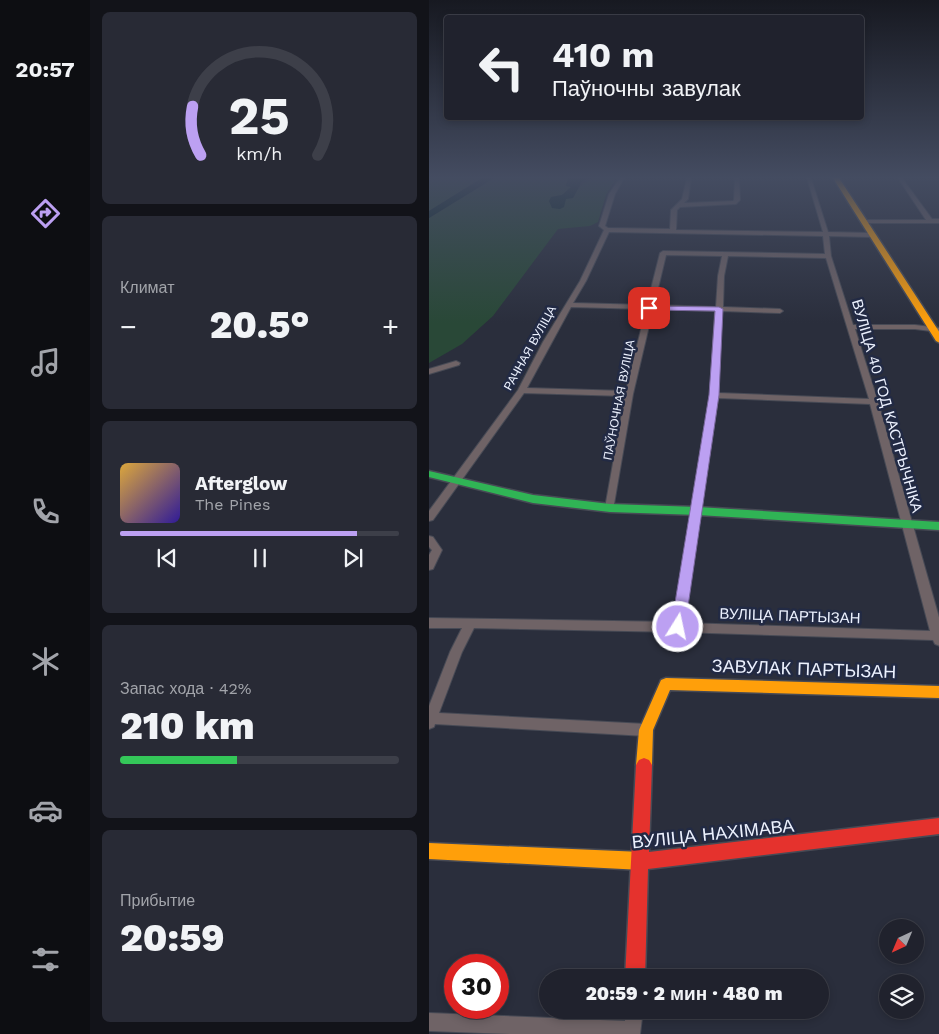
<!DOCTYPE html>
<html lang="ru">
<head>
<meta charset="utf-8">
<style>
	body { margin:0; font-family:"Work Sans",sans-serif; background:#282a35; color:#f1f3f6; height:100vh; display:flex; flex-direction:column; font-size:19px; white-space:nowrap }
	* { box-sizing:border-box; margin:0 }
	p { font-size:16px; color:#a2a4aa }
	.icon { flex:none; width:28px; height:28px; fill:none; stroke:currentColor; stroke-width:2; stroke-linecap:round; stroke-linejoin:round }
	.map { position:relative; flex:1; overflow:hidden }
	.drawer { display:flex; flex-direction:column; gap:12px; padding:12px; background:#121319; width:339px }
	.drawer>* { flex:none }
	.banner { position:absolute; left:15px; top:15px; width:420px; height:105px; border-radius:5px; box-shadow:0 2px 8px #0003,0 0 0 1px #3d3f49; background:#20222d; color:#f1f3f6; overflow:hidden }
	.needle { width:32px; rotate:224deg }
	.tools { position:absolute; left:450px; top:919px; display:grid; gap:10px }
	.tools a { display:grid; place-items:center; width:45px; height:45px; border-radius:50%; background:#20222d; box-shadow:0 2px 8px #0003,0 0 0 1px #3d3f49; font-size:25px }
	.speed { position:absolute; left:15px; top:954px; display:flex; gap:10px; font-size:25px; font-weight:700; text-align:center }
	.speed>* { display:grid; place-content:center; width:65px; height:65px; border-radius:50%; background:#20222d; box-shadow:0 2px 8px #0003,0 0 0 1px #3d3f49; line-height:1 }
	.speed .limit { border:8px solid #d22; background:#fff; color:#111 }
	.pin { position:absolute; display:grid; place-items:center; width:42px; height:42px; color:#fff; margin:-21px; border-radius:10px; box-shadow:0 2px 8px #0006 }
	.me { position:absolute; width:55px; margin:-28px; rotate:10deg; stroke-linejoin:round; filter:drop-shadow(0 0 4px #0008) }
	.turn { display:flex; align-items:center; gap:18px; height:105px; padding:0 25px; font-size:22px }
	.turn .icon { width:65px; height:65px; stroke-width:2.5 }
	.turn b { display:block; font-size:35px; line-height:42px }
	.big { font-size:38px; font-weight:800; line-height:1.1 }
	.drawer .card { flex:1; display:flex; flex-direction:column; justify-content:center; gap:8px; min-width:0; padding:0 18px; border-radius:8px; background:#282a35 }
	.drawer .dial { align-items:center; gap:0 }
	.dial svg { height:130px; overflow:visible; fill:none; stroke:#3d3f49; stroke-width:7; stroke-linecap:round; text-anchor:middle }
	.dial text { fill:#f1f3f6; stroke:none }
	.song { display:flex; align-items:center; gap:15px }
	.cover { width:60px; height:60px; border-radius:8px; background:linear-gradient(135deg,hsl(40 70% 55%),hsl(250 70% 35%)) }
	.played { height:5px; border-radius:2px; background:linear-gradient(90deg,#bca0f2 85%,#3d3f49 85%) }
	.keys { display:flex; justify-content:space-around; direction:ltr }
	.heat { display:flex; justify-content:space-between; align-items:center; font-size:28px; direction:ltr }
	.charge { height:8px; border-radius:4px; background:linear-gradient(90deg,#34c759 42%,#3d3f49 0) }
	.trip { position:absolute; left:110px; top:969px; width:290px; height:50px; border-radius:25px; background:#20222d; box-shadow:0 2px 8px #0003,0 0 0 1px #3d3f49; font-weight:800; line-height:50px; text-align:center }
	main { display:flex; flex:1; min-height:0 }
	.tab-bar { display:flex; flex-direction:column; width:90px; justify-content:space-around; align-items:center; background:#0d0e12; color:#a2a4aa }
	.tab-bar .icon { width:35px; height:35px }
	.tab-bar .on { color:#bca0f2 }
	.tab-bar b { font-size:22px; color:#f1f3f6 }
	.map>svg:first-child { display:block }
</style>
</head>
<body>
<main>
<nav class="tab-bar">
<b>20:57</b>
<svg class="icon on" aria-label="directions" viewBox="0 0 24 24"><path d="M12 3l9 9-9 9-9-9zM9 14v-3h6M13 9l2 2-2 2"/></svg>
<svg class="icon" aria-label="music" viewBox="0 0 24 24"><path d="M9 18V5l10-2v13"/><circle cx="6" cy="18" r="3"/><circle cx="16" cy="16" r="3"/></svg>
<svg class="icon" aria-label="phone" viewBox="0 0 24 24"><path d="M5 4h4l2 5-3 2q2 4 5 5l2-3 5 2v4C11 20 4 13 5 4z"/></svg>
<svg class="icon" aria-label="climate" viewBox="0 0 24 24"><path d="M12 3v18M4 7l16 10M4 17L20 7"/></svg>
<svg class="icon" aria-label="car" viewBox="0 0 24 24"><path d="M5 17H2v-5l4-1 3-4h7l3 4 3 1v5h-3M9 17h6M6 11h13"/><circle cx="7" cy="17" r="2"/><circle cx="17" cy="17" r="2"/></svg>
<svg class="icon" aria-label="filters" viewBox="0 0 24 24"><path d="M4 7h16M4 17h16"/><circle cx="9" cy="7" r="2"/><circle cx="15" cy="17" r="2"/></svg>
</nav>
<section class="drawer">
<div class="card dial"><svg viewBox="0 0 100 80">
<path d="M14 69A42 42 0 1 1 86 69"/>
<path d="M14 69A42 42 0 0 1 9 39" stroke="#bca0f2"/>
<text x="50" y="56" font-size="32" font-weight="700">25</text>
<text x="50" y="72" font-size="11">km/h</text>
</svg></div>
<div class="card"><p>Климат</p>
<div class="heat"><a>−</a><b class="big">20.5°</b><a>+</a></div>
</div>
<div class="card">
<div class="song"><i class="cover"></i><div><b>Afterglow</b><p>The Pines</p></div></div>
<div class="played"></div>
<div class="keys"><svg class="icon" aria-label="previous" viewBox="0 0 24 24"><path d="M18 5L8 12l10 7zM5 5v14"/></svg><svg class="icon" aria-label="pause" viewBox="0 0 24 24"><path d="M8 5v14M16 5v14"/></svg><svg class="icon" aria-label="next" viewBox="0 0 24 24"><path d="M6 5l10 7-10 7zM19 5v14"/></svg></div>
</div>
<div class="card"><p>Запас хода · 42%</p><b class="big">210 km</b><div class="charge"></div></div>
<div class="card"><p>Прибытие</p><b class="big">20:59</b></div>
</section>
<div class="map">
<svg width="511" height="1034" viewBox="0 0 511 1034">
	<rect width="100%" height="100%" fill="#2a2e3c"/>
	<path fill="#294837" d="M0,178H53L0,211Z
		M65,178H142H139L137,186H143L133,195L122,197L144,198C157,174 162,178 187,178L177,195L169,222L161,226L129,229L64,316L33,344L0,363V218Z"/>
	<path fill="#042426" d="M53,178H65L0,218V211Z
		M139,178H159L152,183L144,198L137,199L135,207L131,209L123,208L120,201L122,197L133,195L142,187L137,186Z"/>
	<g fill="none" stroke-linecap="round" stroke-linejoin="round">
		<g stroke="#474a55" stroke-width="2">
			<path id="street" d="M191,178H195L186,194L176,226L179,228L241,229L242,210L253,199L258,178H262L259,199L255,203L304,201L305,200L306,178H310L311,200L307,204L251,207L248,210L247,230L394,232L378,178H382L399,232L443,233L446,235L443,237L400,236L402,256L424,325H486L511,328V332L486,329H426L449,402L511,621V646L506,644L504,640L249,632L45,628L33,652L10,713L217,724L222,726L224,730L222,734L217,736L6,724L5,727L0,729V706L21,652L33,628H0V618L244,622L281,395L286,311L224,309L204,394L184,510L181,511L176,508L196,396L95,393L4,520L0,521V511L89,390L114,342L151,281L175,230L170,226L180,194ZM180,232L394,236L396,254L234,251L231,253L218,305L144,303L157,281ZM237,255L293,256L289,276L287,307L225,305ZM299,256L397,258L440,399L289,393L293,311L351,313L354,311L351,309L294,307L295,276ZM142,307L217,309L197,391L98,388ZM289,398L441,404L501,631L255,623Z
				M469,178H473L503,219H511V223H433V221L435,220H497Z
				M27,361L31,363L30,365L0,374V369Z
				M0,536L4,537L13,550L4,569L0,570V555L3,550L0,547Z
				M196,1010H214L211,1034H81L0,1031V1013L196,1021Z"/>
		</g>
		<g stroke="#474a55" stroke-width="3">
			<path id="fast" d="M0,471L104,495L181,504L269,507L511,522V530L269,515L181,512L104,503L0,477Z"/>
		</g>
		<g stroke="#474a55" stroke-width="3">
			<path id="slow" d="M404,178H410L511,333V343L507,341Z
				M237,678L511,686V698L241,690L224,730L223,765L220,770L215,772L210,770L207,765L210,730L232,680Z
				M0,843L213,852L219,855L222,861L219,867L213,870L0,859Z"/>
		</g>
		<g stroke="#474a55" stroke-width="3">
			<path id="jam" d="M215,758L220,760L223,765L220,852L511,818V834L219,869L216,978H196L207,765L210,760Z"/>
		</g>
		<use href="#street" fill="#6f6366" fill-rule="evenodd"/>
		<use href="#fast" fill="#30b455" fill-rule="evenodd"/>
		<use href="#slow" fill="#ff9f0a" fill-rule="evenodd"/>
		<use href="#jam" fill="#e5322d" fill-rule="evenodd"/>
	</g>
	<linearGradient id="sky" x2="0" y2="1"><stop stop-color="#171921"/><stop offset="0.55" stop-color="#444c61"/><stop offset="1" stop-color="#444c61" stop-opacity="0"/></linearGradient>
	<rect width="511" height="323" fill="url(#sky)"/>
	<path fill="#bca0f2" stroke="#7a689d" d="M218,306L290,307L294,309L290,395L256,627L249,632L242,627L280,395L286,311L220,310L217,308Z"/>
	<g text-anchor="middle" stroke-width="5" stroke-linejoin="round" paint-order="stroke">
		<g font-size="12" fill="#ecf1fe" stroke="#222a44">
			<text transform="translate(101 348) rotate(-61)" y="4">РАЧНАЯ ВУЛІЦА</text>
			<text transform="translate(190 400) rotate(-79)" y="4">ПАЎНОЧНАЯ ВУЛІЦА</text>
		</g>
		<g font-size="15" fill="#ecf1fe" stroke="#222a44">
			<text transform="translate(458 406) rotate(74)" y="5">ВУЛІЦА 40 ГОД КАСТРЫЧНІКА</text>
			<text transform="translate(361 616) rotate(2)" y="5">ВУЛІЦА ПАРТЫЗАН</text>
		</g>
		<g font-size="18" fill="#ecf1fe" stroke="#222a44">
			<text transform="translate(375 669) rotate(2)" y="6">ЗАВУЛАК ПАРТЫЗАН</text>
			<text transform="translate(284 834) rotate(-6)" y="6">ВУЛІЦА НАХІМАВА</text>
		</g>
	</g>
</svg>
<div class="tools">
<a><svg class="needle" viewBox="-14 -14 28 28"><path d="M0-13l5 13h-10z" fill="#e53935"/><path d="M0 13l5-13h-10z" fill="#a2a4aa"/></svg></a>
<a><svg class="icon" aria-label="layers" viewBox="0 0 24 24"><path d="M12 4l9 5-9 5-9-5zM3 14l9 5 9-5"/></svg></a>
</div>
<div class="speed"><div class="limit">30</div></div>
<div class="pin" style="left:220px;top:308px;background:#d93025"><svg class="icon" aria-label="arrive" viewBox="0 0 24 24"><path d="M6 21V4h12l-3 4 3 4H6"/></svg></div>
<svg class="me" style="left:249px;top:627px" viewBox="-20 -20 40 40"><circle r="17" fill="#bca0f2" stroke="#fff" stroke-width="3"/><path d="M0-11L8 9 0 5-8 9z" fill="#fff"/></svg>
<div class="trip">20:59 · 2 мин · 480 m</div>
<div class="banner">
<div class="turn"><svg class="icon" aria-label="left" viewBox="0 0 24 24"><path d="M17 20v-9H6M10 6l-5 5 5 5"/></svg><div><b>410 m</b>Паўночны завулак</div></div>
</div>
</div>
</main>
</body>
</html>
